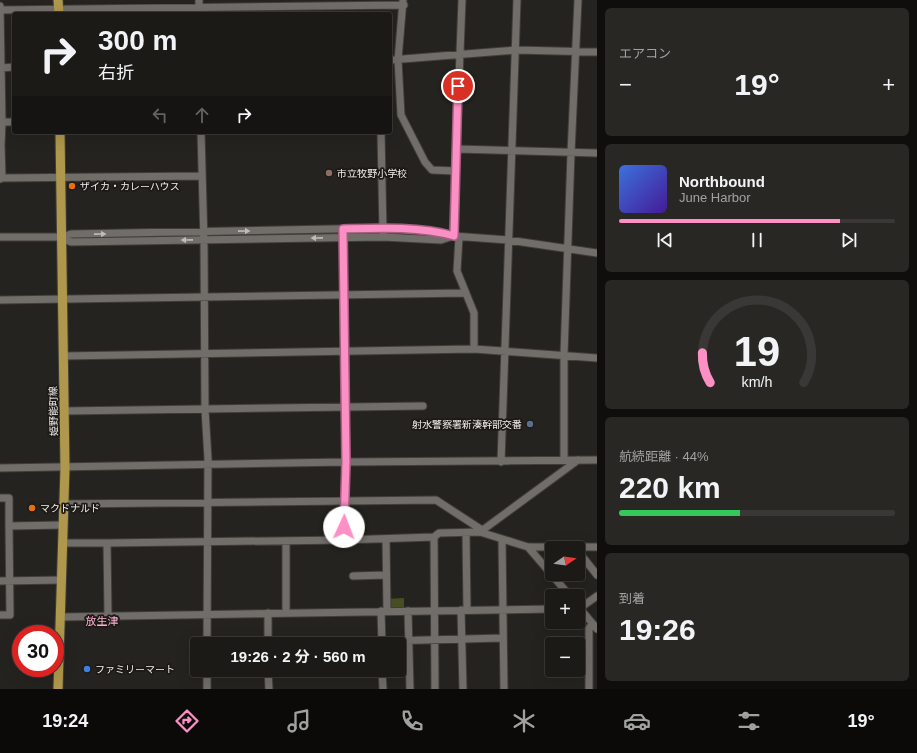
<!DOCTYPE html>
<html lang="ja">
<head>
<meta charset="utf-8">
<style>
	body { margin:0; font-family:Arial,"Noto Sans JP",sans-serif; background:#292724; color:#f1f3f6; height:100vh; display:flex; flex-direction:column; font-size:15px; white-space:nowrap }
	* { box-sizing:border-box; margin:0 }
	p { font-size:13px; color:#a0a1a1 }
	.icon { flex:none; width:22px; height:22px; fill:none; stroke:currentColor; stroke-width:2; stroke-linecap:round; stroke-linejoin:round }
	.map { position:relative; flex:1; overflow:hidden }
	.drawer { display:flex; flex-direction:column; gap:8px; padding:8px; background:#0f0e0d; width:320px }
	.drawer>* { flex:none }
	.banner { position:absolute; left:12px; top:12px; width:380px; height:122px; border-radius:4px; box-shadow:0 4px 16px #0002,0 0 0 1px #3a3836; background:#1c1a17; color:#f1f3f6; overflow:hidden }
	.needle { width:26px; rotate:77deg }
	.controls { position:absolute; left:545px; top:541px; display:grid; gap:8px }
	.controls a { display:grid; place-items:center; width:40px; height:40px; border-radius:4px; background:#1c1a17; box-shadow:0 4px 16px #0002,0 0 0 1px #3a3836; font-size:20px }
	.speed { position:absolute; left:12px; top:625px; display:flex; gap:8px; font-size:20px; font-weight:700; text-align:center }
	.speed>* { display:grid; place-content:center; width:52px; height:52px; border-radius:50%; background:#1c1a17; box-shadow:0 4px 16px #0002,0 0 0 1px #3a3836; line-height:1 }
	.speed .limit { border:6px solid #d22; background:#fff; color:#111 }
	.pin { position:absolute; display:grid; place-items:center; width:34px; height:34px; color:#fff; margin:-17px; border:2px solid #fff; border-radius:50%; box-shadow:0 1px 4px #0007 }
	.me { position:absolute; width:44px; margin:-22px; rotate:2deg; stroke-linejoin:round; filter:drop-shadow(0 0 3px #0008) }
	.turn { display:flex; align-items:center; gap:14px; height:84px; padding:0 20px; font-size:18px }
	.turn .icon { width:52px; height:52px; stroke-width:2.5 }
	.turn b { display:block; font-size:28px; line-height:34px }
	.lanes { display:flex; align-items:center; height:38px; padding:0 20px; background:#0003; justify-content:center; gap:20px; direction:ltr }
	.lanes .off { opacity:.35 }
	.big { font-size:30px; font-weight:700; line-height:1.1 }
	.drawer .tile { flex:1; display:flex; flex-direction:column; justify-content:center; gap:6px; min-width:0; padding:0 14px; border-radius:6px; background:#292724 }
	.drawer .dial { align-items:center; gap:0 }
	.dial svg { height:104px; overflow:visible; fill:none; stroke:#3a3836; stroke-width:7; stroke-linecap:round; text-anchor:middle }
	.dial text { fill:#f1f3f6; stroke:none }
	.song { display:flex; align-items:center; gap:12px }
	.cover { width:48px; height:48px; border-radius:6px; background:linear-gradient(135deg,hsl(220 70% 55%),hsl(260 70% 35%)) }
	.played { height:4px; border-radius:2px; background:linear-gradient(90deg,#fc8fc3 80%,#3a3836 80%) }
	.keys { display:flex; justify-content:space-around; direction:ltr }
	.heat { display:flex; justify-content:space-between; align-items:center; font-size:22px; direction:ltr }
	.charge { height:6px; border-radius:3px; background:linear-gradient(90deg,#34c759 44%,#3a3836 0) }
	.trip { position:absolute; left:190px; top:637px; width:216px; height:40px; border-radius:4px; background:#1c1a17; box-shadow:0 4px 16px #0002,0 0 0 1px #3a3836; font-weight:700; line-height:40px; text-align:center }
	.dock { display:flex; height:64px; justify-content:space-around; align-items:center; background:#0b0a09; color:#a0a1a1 }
	.dock .icon { width:28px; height:28px }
	.dock .on { color:#fc8fc3 }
	.dock b { font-size:18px; color:#f1f3f6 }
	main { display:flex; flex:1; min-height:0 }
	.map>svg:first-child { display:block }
</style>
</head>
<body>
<main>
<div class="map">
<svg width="597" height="689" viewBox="0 0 597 689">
	<rect width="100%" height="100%" fill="#25231f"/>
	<path fill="#484d24" d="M404,598V611H387L386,599Z"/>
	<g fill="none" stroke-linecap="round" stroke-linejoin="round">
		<g stroke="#403e3b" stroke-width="9">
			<path id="minor" d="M199,0V14
				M403,0L398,60L401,115L425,162L432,170L456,171
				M0,6L2,122
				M0,10L404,5
				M390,60L516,50L597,52
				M1,68L14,67
				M201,132L204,243L205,409L208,459L207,644
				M381,132L383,233
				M0,145H1L2,122H14
				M1,145L2,178
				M457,149L597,153
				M0,179L2,178L201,176
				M343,233L346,462L343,540
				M453,236L462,0
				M0,237H61L71,234L383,228L440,232L453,236L508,240L597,253
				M61,237L71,242L383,237L441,240L453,236
				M459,237L457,271L474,313V349
				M0,300L466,293
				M63,356L474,349L597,358
				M64,411L423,406
				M564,460V355L571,153L578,0
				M501,462L517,0
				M0,468L346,462L597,460
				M0,498H9V526L63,525
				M64,504L436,500L482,530
				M480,532L578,460
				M466,533L467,610
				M434,537L435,689
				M386,539L387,611
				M502,540L504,689
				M286,541V612
				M63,543H107L343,540L434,537L439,533L480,532L528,547H597
				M107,543L108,615
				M528,547L570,596
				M578,551L597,575
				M353,576L386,575
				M0,581L62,580
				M578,606L597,629
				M578,608H580L597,596
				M461,610L463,689
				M381,611L382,644
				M408,611L410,689
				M268,613V644
				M0,615H10L9,526
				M61,617L552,609
				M270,644L503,638
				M268,670L269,689
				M382,670L383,689
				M207,689V670
				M589,689V628L593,624"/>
		</g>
		<g stroke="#403e3b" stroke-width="11">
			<path id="major" d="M58,0L59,14
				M58,689L65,468L60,132"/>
		</g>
		<use href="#minor" stroke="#716e6a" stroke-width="7"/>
		<use href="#major" stroke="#af974b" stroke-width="9"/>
	</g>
	<defs><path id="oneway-solid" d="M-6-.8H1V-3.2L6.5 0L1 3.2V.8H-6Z"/></defs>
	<g fill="#bebcb9">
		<use href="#oneway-solid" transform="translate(244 231) rotate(-1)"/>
		<use href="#oneway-solid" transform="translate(100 234) rotate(-1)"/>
		<use href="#oneway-solid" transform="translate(317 238) rotate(179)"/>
		<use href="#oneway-solid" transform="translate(187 240) rotate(179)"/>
	</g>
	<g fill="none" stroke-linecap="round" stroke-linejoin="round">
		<g stroke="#a45d7f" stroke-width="10">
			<path id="route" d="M344,527L346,462L343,229C377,228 420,226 454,236L458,86"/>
		</g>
		<use href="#route" stroke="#fc8fc3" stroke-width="7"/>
	</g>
	<circle fill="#8d6e63" stroke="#1c1916" stroke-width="1.5" cx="329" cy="173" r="4"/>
	<g fill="#e8710a" stroke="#1c1916" stroke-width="1.5">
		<circle cx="72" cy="186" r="4"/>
		<circle cx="32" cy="508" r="4"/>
	</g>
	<circle fill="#5c6f8a" stroke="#1c1916" stroke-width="1.5" cx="530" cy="424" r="4"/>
	<circle fill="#3f7fe0" stroke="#1c1916" stroke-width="1.5" cx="87" cy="669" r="4"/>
	<g text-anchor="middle" stroke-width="3.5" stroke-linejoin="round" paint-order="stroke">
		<g font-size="10" fill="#f2f0ed" stroke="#1c1916" text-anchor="start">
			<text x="337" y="177">市立牧野小学校</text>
			<text x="80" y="190">ザイカ・カレーハウス</text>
			<text x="522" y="428" text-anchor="end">射水警察署新湊幹部交番</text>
			<text x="40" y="512">マクドナルド</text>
			<text x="95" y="673">ファミリーマート</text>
		</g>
		<g font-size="10" fill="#f2f0ed" stroke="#1c1916">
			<text transform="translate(53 411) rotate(-91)" y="4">姫野能町線</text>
		</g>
		<g font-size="11" fill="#feb1d3" stroke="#1c1916">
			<text x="102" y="625">放生津</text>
		</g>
	</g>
</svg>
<div class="controls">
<a><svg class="needle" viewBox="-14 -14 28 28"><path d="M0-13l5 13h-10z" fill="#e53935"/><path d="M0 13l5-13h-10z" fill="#a0a1a1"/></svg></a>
<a>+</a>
<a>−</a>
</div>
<div class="speed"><div class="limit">30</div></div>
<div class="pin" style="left:458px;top:86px;background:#d93025"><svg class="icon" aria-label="arrive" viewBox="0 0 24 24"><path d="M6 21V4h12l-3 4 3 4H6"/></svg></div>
<svg class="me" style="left:344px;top:527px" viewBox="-20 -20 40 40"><circle r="19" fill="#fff"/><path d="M0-13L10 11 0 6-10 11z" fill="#fc8fc3"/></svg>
<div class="trip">19:26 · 2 分 · 560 m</div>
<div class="banner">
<div class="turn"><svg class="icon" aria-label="right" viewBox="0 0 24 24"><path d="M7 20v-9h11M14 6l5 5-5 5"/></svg><div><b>300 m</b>右折</div></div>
<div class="lanes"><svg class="icon off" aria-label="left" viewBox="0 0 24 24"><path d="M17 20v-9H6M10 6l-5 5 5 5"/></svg><svg class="icon off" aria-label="ahead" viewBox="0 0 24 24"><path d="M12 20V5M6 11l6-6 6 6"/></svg><svg class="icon" aria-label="right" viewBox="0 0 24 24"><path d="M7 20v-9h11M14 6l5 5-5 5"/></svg></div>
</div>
</div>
<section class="drawer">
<div class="tile"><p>エアコン</p>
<div class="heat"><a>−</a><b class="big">19°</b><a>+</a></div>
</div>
<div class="tile">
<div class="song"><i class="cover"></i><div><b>Northbound</b><p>June Harbor</p></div></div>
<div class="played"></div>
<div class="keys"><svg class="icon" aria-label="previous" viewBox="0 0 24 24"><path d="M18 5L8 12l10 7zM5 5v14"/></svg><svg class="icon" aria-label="pause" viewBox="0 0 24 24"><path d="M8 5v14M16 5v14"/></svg><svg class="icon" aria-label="next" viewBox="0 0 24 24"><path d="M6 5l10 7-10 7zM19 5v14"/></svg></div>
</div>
<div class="tile dial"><svg viewBox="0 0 100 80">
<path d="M14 69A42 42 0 1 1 86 69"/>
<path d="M14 69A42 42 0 0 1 8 46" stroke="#fc8fc3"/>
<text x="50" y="56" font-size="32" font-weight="700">19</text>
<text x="50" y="72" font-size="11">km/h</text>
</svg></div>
<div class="tile"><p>航続距離 · 44%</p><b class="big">220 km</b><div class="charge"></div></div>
<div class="tile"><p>到着</p><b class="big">19:26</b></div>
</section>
</main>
<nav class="dock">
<b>19:24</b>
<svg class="icon on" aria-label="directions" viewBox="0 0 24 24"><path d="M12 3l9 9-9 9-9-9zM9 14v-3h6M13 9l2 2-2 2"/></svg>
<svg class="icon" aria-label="music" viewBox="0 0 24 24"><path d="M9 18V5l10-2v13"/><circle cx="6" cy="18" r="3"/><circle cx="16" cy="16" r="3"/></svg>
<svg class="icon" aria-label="phone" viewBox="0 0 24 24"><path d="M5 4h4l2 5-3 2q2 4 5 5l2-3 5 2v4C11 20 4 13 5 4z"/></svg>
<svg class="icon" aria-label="climate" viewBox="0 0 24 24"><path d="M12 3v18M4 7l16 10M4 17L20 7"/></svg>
<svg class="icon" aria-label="car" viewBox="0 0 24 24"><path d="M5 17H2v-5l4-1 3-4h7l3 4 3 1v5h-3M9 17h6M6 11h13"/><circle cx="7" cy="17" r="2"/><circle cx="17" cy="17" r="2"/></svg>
<svg class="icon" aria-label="filters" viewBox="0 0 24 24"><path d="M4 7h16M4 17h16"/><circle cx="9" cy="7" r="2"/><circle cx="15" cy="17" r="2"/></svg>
<b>19°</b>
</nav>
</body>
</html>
